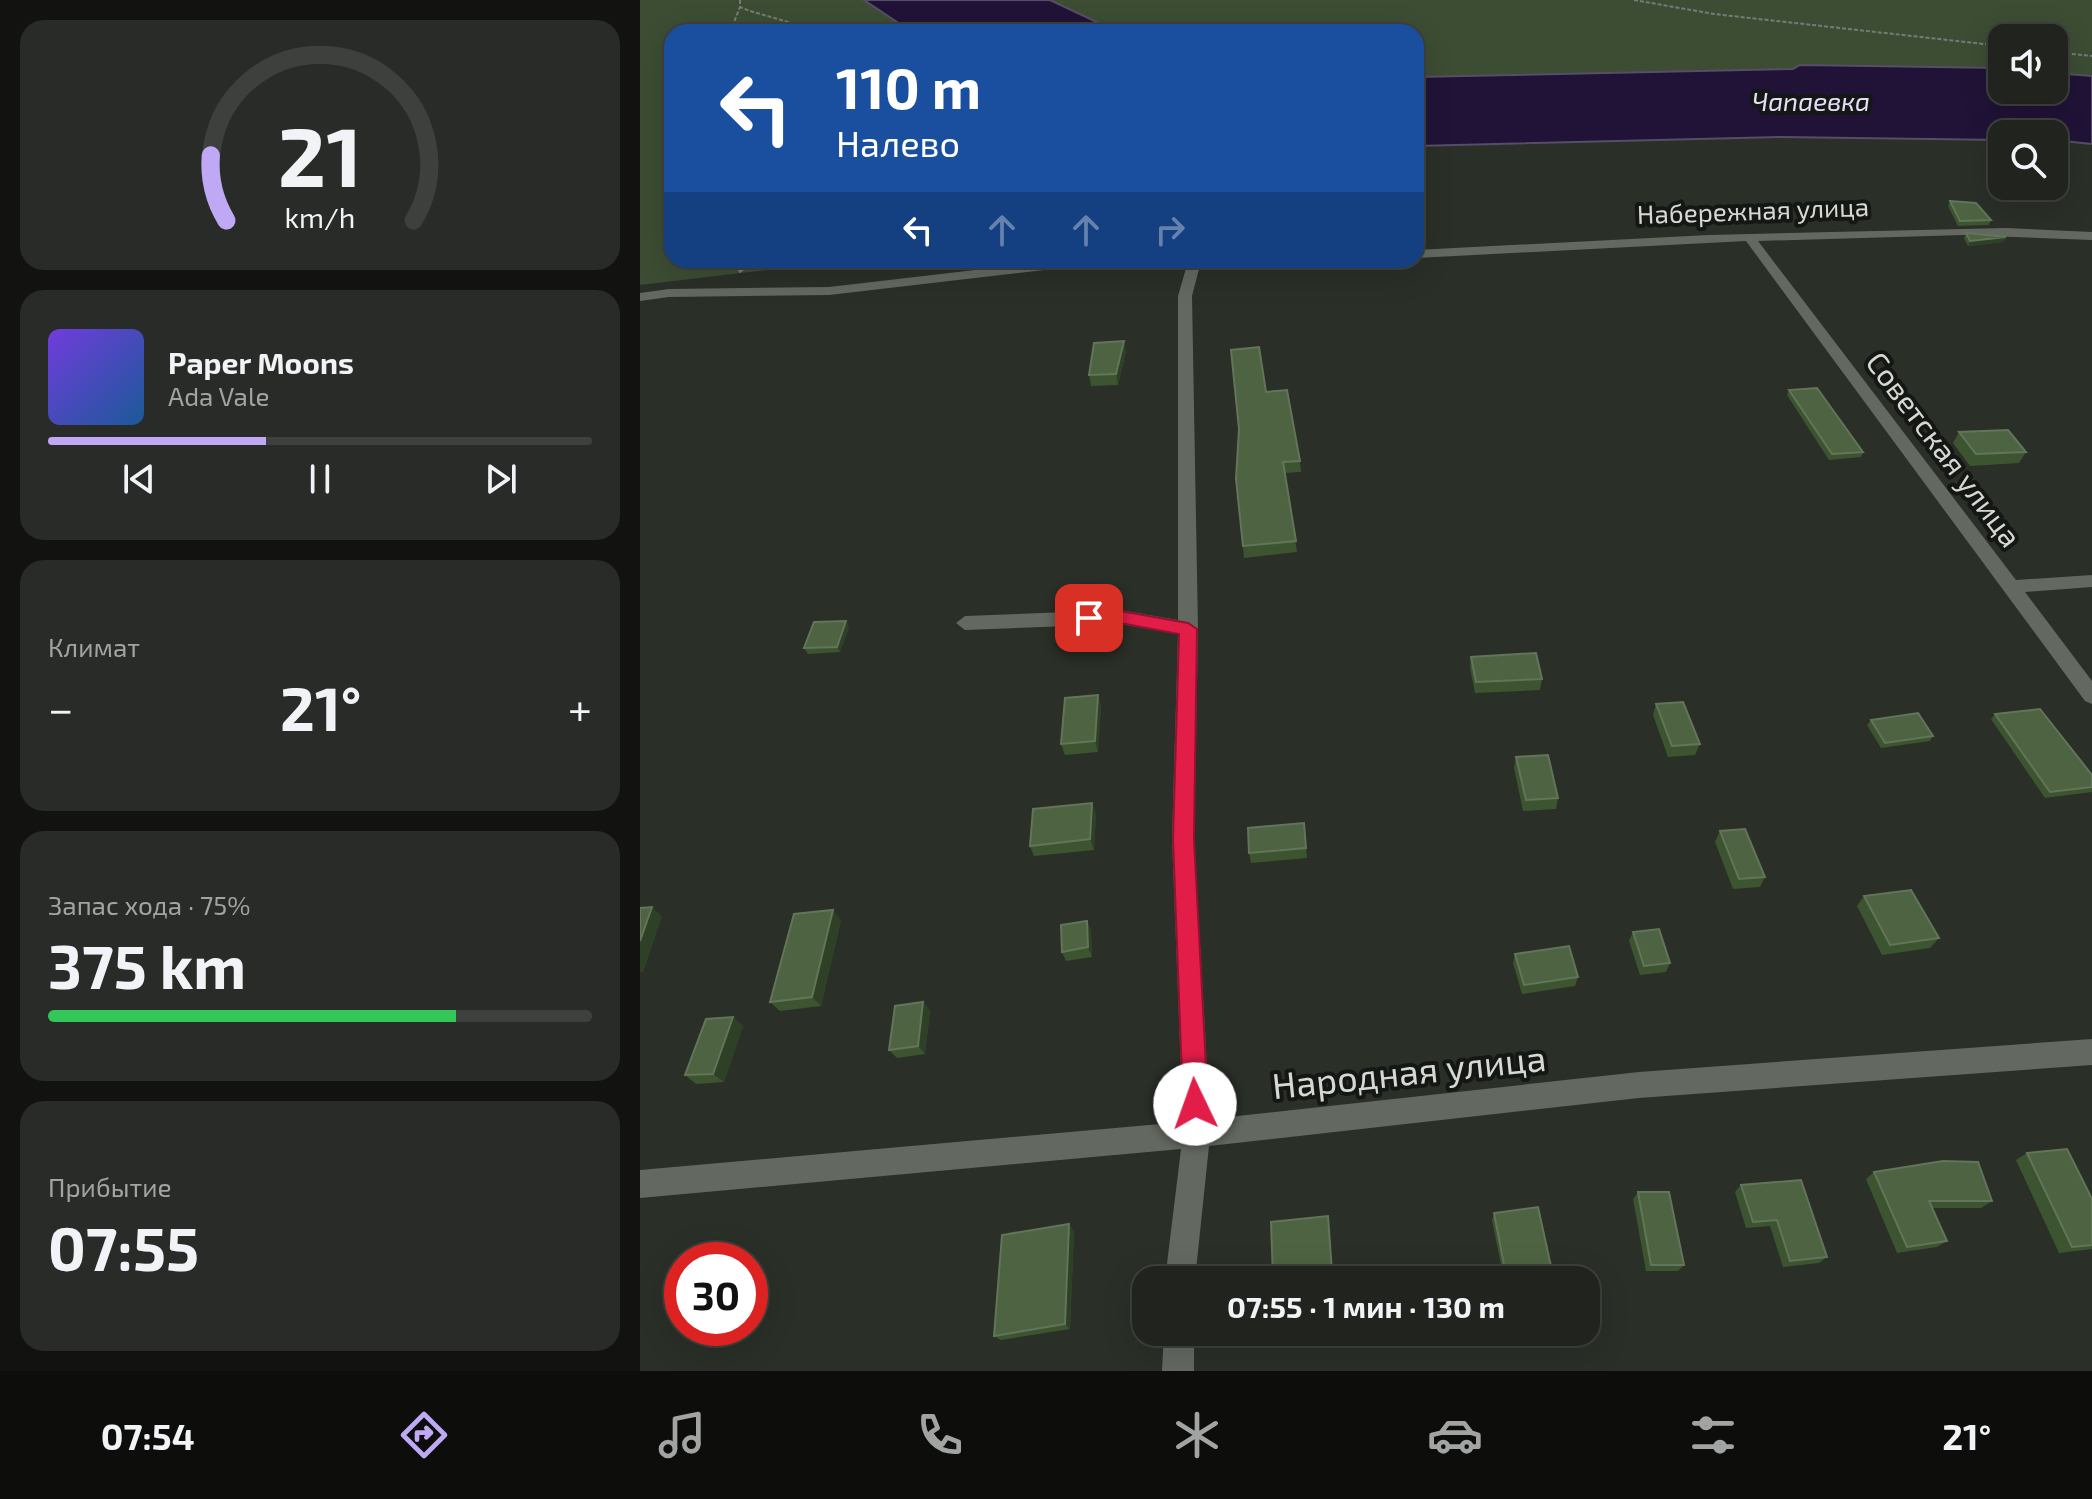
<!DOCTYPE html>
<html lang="ru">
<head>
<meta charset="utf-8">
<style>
	body { margin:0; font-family:"Exo 2",sans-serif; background:#282b27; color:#f1f3f6; height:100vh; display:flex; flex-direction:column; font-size:30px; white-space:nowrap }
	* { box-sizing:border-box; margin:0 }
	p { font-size:26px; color:#a2a4a4 }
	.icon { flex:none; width:44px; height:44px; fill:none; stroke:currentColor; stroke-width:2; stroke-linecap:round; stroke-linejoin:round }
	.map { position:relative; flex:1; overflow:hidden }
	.sheet { display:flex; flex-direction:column; gap:20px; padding:20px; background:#121310; width:640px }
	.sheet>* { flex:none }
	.hud { position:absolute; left:24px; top:24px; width:760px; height:244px; border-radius:24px; box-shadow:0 8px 32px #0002,0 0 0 2px #3d403c; background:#1a4fa0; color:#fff; overflow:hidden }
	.buttons { position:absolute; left:1348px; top:24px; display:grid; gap:16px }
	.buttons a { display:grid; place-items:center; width:80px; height:80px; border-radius:16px; background:#20231e; box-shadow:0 8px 32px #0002,0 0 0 2px #3d403c; font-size:40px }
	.speed { position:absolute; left:24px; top:1242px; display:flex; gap:16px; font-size:40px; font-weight:700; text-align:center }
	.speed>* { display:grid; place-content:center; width:104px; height:104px; border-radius:50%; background:#20231e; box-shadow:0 8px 32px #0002,0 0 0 2px #3d403c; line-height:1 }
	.speed .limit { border:12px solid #d22; background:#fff; color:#111 }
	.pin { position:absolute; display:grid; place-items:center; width:68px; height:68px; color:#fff; margin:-34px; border-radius:16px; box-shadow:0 4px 12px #0006 }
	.me { position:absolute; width:88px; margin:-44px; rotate:357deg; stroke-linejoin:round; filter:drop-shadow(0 0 6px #0008) }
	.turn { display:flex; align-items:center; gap:28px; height:168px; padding:0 40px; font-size:36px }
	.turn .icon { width:104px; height:104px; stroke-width:2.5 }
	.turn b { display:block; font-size:56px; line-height:68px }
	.lanes { display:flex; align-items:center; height:76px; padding:0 40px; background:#0003; justify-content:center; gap:40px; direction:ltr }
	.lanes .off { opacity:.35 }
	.big { font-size:60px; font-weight:700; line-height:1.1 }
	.sheet .tile { flex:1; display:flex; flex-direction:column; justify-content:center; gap:12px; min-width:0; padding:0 28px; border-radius:24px; background:#282b27 }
	.sheet .dial { align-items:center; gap:0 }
	.dial svg { height:208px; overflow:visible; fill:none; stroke:#3d403c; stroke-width:7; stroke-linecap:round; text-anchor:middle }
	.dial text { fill:#f1f3f6; stroke:none }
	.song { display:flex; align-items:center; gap:24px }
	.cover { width:96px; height:96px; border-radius:12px; background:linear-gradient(135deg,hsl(260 70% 55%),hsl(210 70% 35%)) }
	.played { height:8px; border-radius:4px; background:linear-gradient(90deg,#bfa9f4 40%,#3d403c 40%) }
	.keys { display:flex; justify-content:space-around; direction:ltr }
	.heat { display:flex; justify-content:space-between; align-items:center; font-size:44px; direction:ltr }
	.charge { height:12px; border-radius:6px; background:linear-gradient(90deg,#34c759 75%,#3d403c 0) }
	.trip { position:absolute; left:492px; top:1266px; width:468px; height:80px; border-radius:24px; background:#20231e; box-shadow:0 8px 32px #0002,0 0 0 2px #3d403c; font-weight:700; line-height:80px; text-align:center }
	.tabs { display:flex; height:128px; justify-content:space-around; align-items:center; background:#0d0e0c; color:#a2a4a4 }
	.tabs .icon { width:56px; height:56px }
	.tabs .current { color:#bfa9f4 }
	.tabs b { font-size:36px; color:#f1f3f6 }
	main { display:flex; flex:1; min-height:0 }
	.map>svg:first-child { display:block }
</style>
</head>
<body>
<main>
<section class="sheet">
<div class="tile dial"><svg viewBox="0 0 100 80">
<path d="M14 69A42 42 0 1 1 86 69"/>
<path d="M14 69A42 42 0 0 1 8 44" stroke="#bfa9f4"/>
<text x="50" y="56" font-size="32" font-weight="700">21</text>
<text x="50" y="72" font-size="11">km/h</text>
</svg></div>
<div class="tile">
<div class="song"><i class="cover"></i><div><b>Paper Moons</b><p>Ada Vale</p></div></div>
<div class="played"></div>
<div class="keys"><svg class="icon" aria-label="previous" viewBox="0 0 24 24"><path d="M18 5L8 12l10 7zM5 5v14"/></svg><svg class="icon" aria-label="pause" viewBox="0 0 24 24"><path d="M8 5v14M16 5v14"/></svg><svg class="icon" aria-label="next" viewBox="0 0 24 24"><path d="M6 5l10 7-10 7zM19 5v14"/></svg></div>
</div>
<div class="tile"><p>Климат</p>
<div class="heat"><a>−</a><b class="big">21°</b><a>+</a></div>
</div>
<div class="tile"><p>Запас хода · 75%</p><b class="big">375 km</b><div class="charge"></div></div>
<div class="tile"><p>Прибытие</p><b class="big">07:55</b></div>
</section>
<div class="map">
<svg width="1452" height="1371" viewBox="0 0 1452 1371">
	<rect width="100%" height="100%" fill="#2a2f28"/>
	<path fill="#3c4d33" d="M0,0H224L272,32H32V260H209L0,285Z
		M410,0H1452V76L1414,73V38H1362V68L1160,65L1153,69L776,77V32H478Z"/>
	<path fill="#201337" stroke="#564e66" stroke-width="2" d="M224,0H410L478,32H272Z
		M1160,65L1362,68V90H1414V73L1452,76V144L1414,140V134H1362V140L1141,137L776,146V77L1153,69Z"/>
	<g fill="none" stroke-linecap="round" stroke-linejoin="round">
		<path stroke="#777b75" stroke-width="2" stroke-dasharray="4 2" stroke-linecap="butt" d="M100,0V7L110,11L183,32
			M994,0L1074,14L1362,46
			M90,32L100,7
			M1414,52L1452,56"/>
		<path stroke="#777b75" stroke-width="3" stroke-dasharray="5 3" stroke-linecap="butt" d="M115,260H202
			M99,272L114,260"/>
		<path fill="#636961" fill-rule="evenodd" d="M1366,228L1452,232V240L1324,235L1118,241L1376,580L1452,575V587L1385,592L1452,681V704L1445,701L1106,241L776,258V250L1069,235Z
			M422,260H488L482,264L447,265L189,295L29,297L0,301V293L29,289L189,287Z
			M514,260H653C635,273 583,266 560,265L552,296L558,629L554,839L570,1119L999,1072L1452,1039V1065L999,1098L569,1146L555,1280H525L541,1149L0,1198V1170L543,1122L532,839L538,634L480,624L325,630L316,623L325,616L480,610L538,620V296L547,265L520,264Z
			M524,1332H554V1371H522Z"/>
	</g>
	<path fill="#3c5530" d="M1310,201L1351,220L1349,225L1318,226L1308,206Z
		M1326,233L1366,237L1363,242L1328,246L1324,238Z
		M486,351L478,385L451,386L449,375Z
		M1149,390L1223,452L1221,457L1189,460L1147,395Z
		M626,392L660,461L661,472L645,473L657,552L604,558L596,479Z
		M1319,432L1386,452L1379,463L1330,466L1313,443Z
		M206,621L209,627L200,652L168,654L164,648Z
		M831,657L902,679L900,690L835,693L830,668Z
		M458,695L461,706L458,752L425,755L421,744Z
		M1016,704L1060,744L1055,755L1028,757L1013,715Z
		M1355,714L1452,775V792L1405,798L1351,719Z
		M1231,720L1293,736L1290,741L1241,748L1227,725Z
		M876,757L918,798L916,809L883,811L874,768Z
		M456,813L454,850L394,856L390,846Z
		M664,823L667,858L611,863L609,853Z
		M1080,831L1125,877L1120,887L1093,889L1075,842Z
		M1224,896L1299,938L1290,948L1242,955L1217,906Z
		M201,920L181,1006L140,1011L130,1002Z
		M447,921L451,931L452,957L426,961L422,952Z
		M993,932L1030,963L1026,972L1000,975L989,941Z
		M875,954L938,977L935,986L882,994L873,963Z
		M283,1002L290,1011L285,1054L257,1058L249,1050Z
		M93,1017L103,1026L84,1082L56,1084L45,1075Z
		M1387,1153L1452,1199V1249L1419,1253L1376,1160Z
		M1234,1172L1352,1201L1341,1208H1292L1307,1241L1297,1247L1257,1253L1226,1179Z
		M1101,1185L1187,1257L1179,1263L1143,1267L1130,1226L1106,1228L1095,1192Z
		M998,1192L1044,1265L1038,1271H1006L993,1199Z
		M854,1213L914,1280H864L852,1220Z
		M688,1216L692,1277L670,1280H634L631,1222Z
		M434,1231L430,1329L361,1340L354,1336Z"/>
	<path fill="#2e4026" d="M1366,237L1363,242L1328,246L1330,241Z
		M484,341L486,351L478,385L476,374Z
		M206,621L209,627L200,652L197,647Z
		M458,695L461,706L458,752L455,741Z
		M452,803L456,813L454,850L450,839Z
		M12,907L22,917L3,973L0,971V941Z
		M193,910L201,920L181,1006L172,997Z
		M447,921L451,931L452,957L448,947Z
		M283,1002L290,1011L285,1054L278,1046Z
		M93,1017L103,1026L84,1082L73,1074Z
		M429,1224L434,1231L430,1329L425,1324Z"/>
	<path fill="#4d6342" stroke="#627558" stroke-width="2" d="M1310,201L1336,203L1351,220L1320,221Z
		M1326,233L1366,237L1330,241Z
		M484,341L476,374L449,375L454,343Z
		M619,347L626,392L647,390L660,461L643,462L656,541L603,546L596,479L599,429L591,350Z
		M1177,388L1223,452L1192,454L1149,390Z
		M1368,430L1386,452L1336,454L1319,432Z
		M206,621L197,647L164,648L174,622Z
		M896,653L902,679L836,682L831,657Z
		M458,695L455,741L421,744L425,698Z
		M1043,702L1060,744L1032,746L1016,704Z
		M1400,709L1452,775V787L1410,792L1355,714Z
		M1278,713L1293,736L1245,743L1231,720Z
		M908,755L918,798L886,800L876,757Z
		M452,803L450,839L390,846L393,809Z
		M664,823L666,848L609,853L608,828Z
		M1105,829L1125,877L1099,879L1080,831Z
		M1271,890L1299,938L1250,945L1224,896Z
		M12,907L0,941V908Z
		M193,910L172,997L130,1002L154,914Z
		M447,921L448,947L422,952L421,925Z
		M1019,929L1030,963L1004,966L993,932Z
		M929,946L938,977L884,985L875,954Z
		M283,1002L278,1046L249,1050L255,1006Z
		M93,1017L73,1074L45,1075L66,1019Z
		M1427,1149L1452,1199V1245L1432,1247L1387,1153Z
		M1303,1161L1338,1162L1352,1201H1289L1307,1241L1267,1247L1234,1172Z
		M1161,1180L1187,1257L1150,1261L1137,1220L1113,1222L1101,1185Z
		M998,1192H1029L1044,1265H1011Z
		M898,1207L914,1280H867L854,1213Z
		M688,1216L692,1272L633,1278L631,1222Z
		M429,1224L425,1324L354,1336L362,1235Z"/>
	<path fill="#e11d48" stroke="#92132f" stroke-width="2" d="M480,611L548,623L557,629L554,839L568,1104L564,1113L555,1117L547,1113L543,1104L533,839L539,634L480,623L449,625L440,618L449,612Z"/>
	<g text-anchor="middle" stroke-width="8" stroke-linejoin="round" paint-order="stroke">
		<g font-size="26" font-style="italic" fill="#e5ddfa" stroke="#141713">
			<text x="1171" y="111">Чапаевка</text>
		</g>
		<g font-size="26" fill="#d5d8d3" stroke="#141713">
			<text transform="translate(1113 211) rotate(-2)" y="9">Набережная улица</text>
		</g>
		<g font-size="30" fill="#d5d8d3" stroke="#141713">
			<text transform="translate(1303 450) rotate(53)" y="10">Советская улица</text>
		</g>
		<g font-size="36" fill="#d5d8d3" stroke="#141713">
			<text transform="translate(769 1072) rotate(-6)" y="13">Народная улица</text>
		</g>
	</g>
</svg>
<div class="buttons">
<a><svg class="icon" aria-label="sound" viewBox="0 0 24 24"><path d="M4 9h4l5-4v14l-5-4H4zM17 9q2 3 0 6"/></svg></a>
<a><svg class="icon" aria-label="search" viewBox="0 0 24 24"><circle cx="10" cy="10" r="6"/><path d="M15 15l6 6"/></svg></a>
</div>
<div class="speed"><div class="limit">30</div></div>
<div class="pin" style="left:449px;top:618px;background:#d93025"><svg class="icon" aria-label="arrive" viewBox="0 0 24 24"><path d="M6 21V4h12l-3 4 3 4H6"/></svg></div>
<svg class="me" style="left:555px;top:1104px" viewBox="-20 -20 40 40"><circle r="19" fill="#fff"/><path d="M0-13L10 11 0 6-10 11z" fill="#e11d48"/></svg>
<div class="trip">07:55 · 1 мин · 130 m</div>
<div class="hud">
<div class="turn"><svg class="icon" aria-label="left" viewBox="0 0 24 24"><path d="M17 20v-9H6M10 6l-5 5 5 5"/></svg><div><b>110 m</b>Налево</div></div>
<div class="lanes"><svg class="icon" aria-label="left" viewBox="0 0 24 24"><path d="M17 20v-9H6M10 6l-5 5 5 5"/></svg><svg class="icon off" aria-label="ahead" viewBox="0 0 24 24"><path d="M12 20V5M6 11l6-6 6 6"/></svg><svg class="icon off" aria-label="ahead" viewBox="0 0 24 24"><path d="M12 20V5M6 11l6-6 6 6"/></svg><svg class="icon off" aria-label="right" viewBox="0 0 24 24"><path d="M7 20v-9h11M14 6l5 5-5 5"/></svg></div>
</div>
</div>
</main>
<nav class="tabs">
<b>07:54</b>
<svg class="icon current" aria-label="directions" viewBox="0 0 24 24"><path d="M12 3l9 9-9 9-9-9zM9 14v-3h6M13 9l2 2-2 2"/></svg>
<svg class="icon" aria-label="music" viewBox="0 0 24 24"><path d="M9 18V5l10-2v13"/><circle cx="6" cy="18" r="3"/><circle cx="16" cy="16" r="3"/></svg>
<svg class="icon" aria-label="phone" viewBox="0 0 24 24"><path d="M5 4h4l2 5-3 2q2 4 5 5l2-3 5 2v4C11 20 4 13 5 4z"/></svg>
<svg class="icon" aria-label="climate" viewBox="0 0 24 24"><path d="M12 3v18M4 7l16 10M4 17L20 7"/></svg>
<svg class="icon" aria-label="car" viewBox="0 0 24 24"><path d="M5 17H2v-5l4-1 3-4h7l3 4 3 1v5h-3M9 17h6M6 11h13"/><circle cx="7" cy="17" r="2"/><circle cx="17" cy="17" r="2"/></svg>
<svg class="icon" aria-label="filters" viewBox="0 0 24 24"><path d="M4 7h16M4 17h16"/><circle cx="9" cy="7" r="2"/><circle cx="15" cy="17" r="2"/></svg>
<b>21°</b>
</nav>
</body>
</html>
